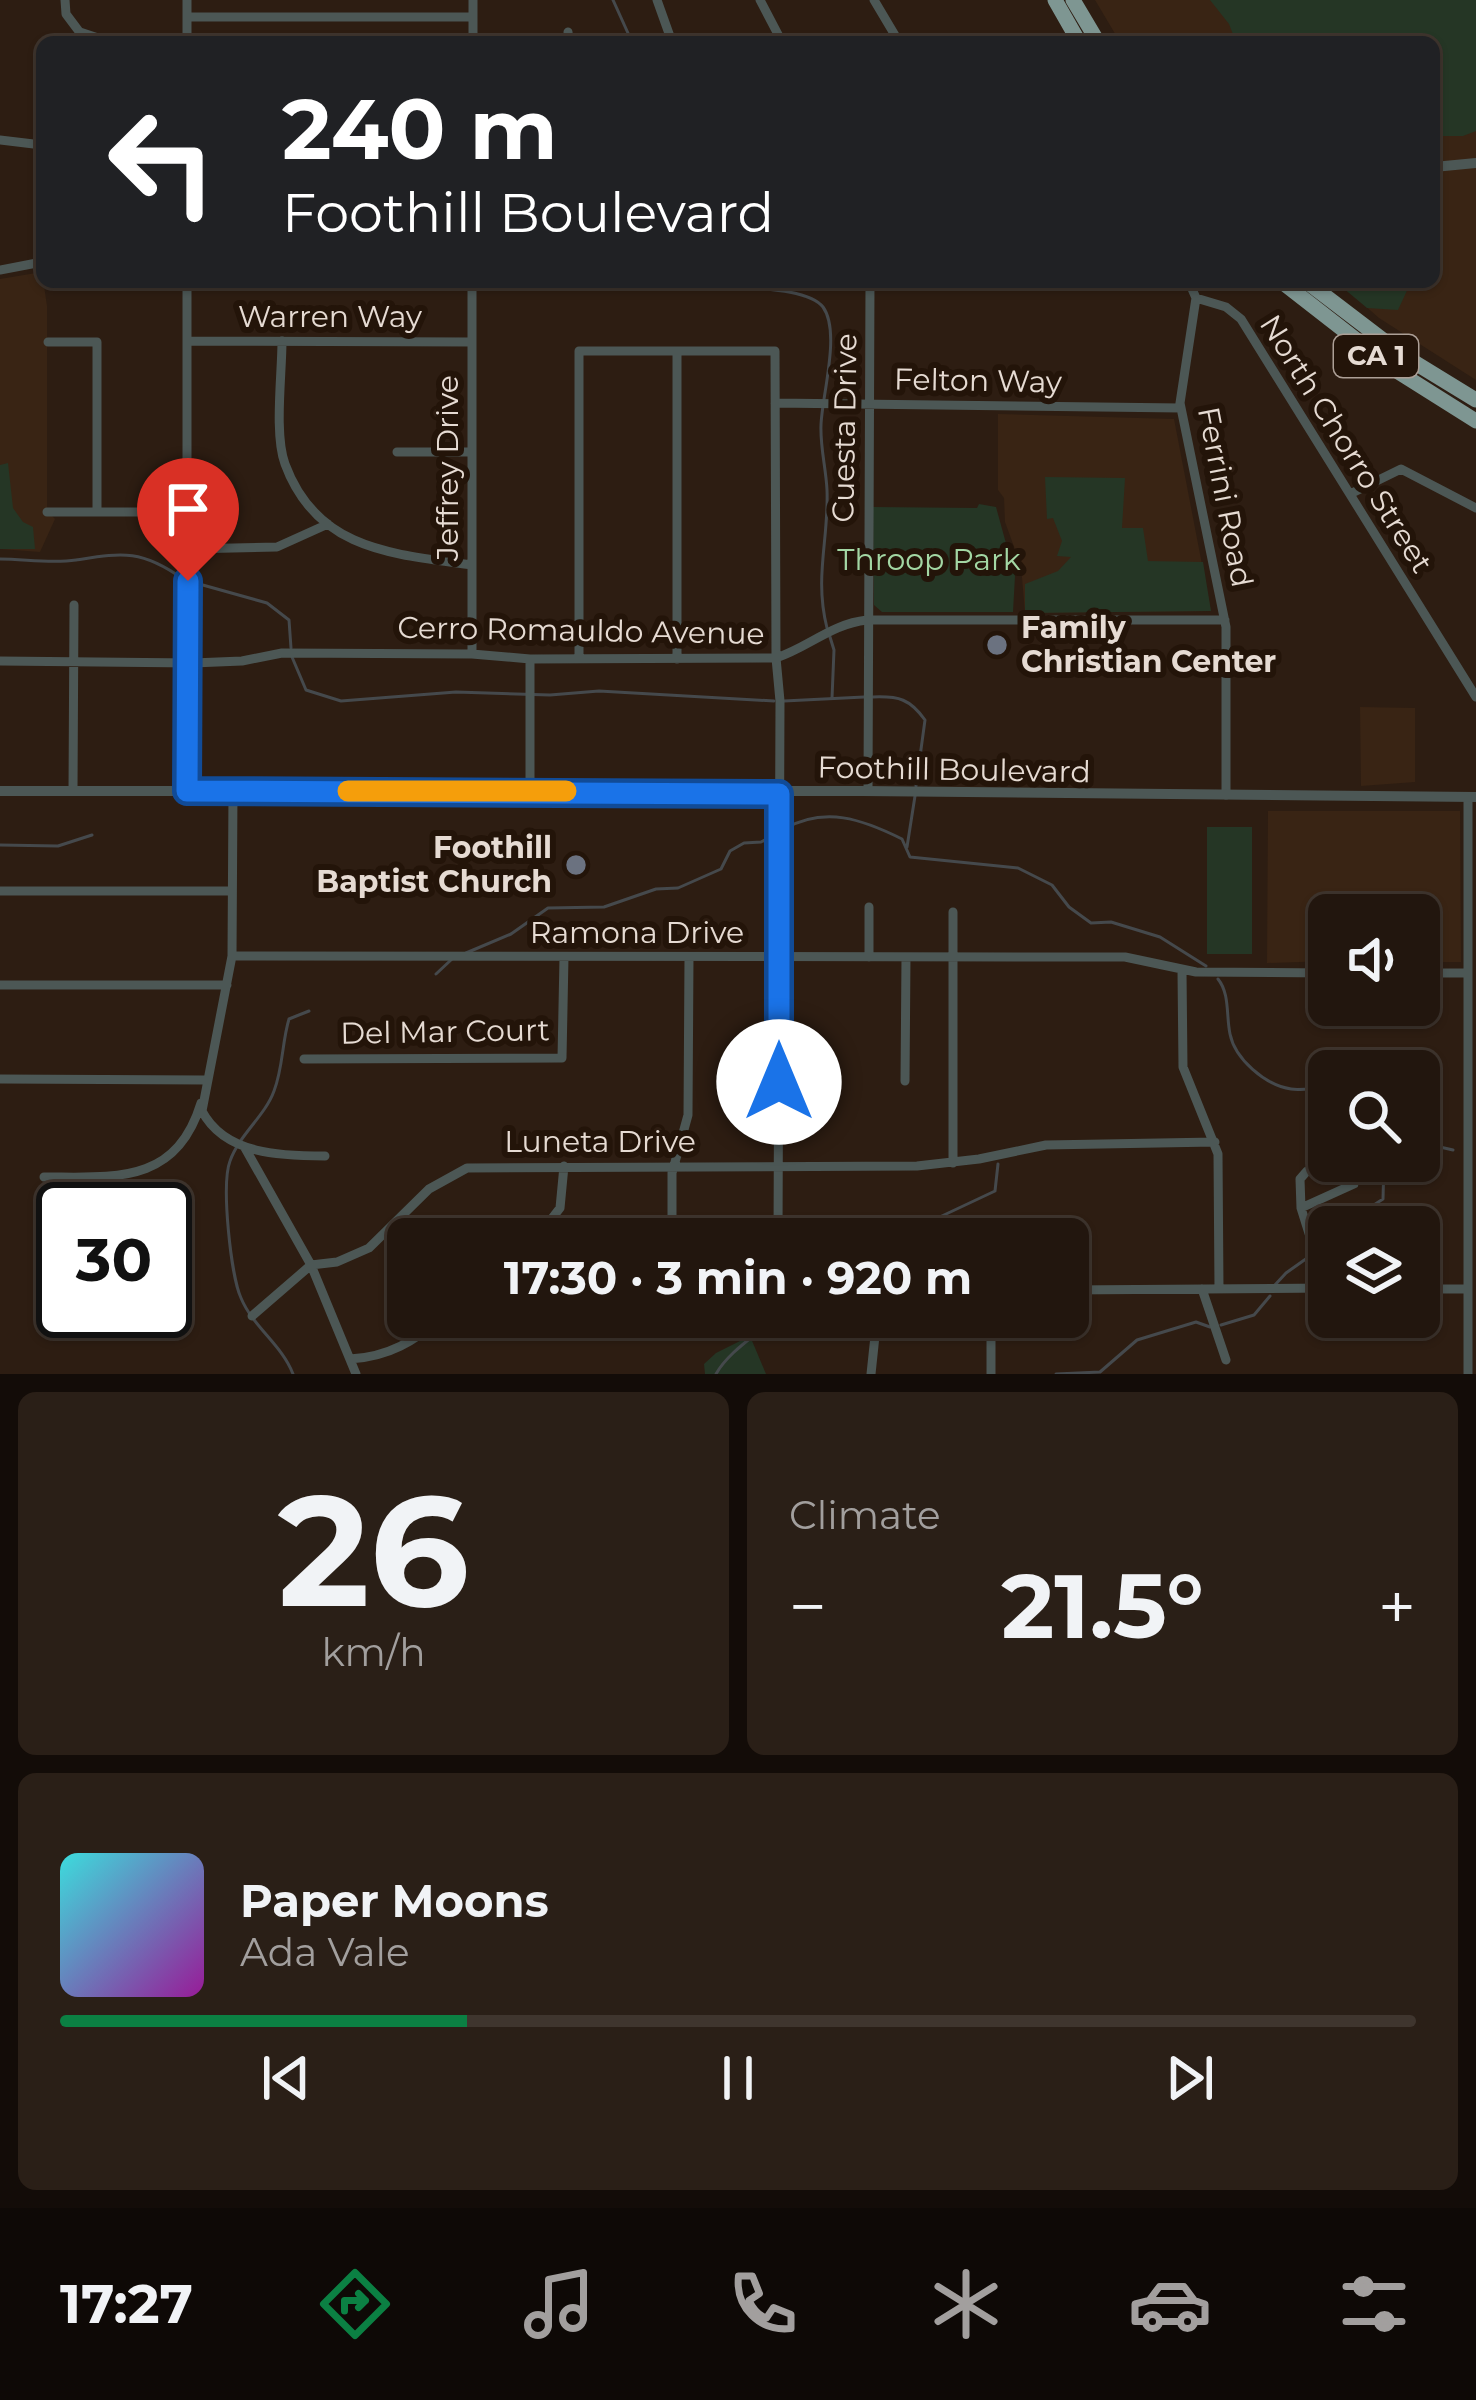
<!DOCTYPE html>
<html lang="en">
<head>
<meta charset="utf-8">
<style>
	body { margin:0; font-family:Montserrat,sans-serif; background:#2a1f17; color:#f1f3f6; height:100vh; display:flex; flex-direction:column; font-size:45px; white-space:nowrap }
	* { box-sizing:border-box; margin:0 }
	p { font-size:39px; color:#a29f9e }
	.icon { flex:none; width:66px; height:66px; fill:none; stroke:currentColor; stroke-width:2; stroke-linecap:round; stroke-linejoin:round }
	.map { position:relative; height:1374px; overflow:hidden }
	.side { display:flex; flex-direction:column; gap:18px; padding:18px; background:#130c08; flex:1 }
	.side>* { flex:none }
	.guide { position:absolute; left:36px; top:36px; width:1404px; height:252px; border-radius:18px; box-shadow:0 3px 9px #0004,0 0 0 3px #3f352e; background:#202124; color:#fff; overflow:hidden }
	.controls { position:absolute; left:1308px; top:894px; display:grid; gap:24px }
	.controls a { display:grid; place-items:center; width:132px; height:132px; border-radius:18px; background:#22160e; box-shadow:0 3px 9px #0004,0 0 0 3px #3f352e; font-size:60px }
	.speed { position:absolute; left:36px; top:1182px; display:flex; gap:24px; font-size:60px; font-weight:700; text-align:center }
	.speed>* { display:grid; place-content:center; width:156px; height:156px; border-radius:50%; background:#22160e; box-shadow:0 3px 9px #0004,0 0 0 3px #3f352e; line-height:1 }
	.speed .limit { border:6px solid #111; border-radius:18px; background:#fff; color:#111 }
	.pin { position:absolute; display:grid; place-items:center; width:102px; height:102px; color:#fff; margin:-123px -51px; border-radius:50% 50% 50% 0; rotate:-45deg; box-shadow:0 0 12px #0007 }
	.pin .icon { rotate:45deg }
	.me { position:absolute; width:132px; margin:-66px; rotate:0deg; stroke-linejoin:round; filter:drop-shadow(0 0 9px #0008) }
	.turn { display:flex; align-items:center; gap:42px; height:252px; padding:0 48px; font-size:54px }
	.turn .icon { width:156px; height:156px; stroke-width:2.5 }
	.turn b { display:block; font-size:84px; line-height:102px }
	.big { font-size:90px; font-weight:700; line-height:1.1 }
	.side .widget { flex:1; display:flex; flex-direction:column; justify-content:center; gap:18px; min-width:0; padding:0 42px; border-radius:18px; background:#2a1f17 }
	.side .dial { align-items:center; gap:0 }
	.dial b { font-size:156px; line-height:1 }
	.song { display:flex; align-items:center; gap:36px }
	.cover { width:144px; height:144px; border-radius:18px; background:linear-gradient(135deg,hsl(180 70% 55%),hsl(300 70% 35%)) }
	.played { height:12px; border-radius:6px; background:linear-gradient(90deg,#0b8043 30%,#3f352e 30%) }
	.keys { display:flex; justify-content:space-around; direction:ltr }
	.heat { display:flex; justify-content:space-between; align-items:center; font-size:66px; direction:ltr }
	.side .tiles { flex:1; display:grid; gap:18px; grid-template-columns:1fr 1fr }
	.widget:last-child { grid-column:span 2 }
	.trip { position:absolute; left:387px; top:1218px; width:702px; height:120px; border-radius:18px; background:#22160e; box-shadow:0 3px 9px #0004,0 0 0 3px #3f352e; font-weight:700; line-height:120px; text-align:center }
	.menu { display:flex; height:192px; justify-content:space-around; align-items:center; background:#0e0906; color:#a29f9e }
	.menu .icon { width:84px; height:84px }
	.menu .current { color:#0b8043 }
	.menu b { font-size:54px; color:#f1f3f6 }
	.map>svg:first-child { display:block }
</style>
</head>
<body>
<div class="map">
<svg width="1476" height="1374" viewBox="0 0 1476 1374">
	<rect width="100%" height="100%" fill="#2d1d12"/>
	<path fill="#392414" d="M1095,0H1476V380L1379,318L1338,282H1434V42H1120Z
		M42,272L47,306V511L55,519L40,552L0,549V279Z
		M998,414L1174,419L1211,611L1025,613L1021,566L1005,522L1004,498L998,490Z
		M1360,707L1415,708V782L1361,786Z
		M1268,811H1460L1461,962H1419V915H1329V961L1267,963Z"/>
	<path fill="#253625" d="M1210,0H1476V131L1463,136H1434V42H1236L1229,24Z
		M1336,282H1411L1398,310L1367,308Z
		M8,463L13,508L23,522L33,527L35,549H0V465Z
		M1045,477L1125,478L1122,528H1143L1148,561L1203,562L1211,611L1025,613V584L1058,571L1071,557L1057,556L1062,541L1053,518L1047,519Z
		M979,504L996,507L1015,576L1013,612H882L874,605L873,507L977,508Z
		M1207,827H1252V954H1207Z
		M750,1336L766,1374H705L704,1364L716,1353Z"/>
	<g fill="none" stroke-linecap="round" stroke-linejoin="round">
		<path stroke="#45494c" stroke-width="3" d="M613,0L632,42
			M699,282C729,290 805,284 823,307C841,332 822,395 821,425C820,447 826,468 827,490C829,539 814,577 827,628
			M0,559C25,559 51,564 76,560C122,553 141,549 183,579
			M192,582L267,603L289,620L291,648
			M830,637L834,650L832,698
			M292,657L306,690L341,701L456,692L550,695L599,691L774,701
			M873,697C899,696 910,699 925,720L916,786
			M784,701L864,697
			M784,829C825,806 862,819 902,839L910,857L1018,868L1052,885L1069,907L1091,923L1111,922L1160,937L1206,966
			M0,845L58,846L92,835
			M907,847L915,796
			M466,953L511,934L548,908L604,907L656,889L678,888L721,869L730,851L744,843L761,842L776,834
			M436,974L452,959
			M1218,979C1230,994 1226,1015 1230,1034C1235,1059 1265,1085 1291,1089C1302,1091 1317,1087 1329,1087
			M1419,1146L1427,1144L1453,1150
			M1352,1227L1363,1212L1383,1199L1384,1161
			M893,1239L995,1191L998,1164
			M1320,1250L1329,1245
			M1274,1286L1286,1273L1310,1256
			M1221,1325L1254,1315L1270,1296
			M293,1374C282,1345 253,1327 241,1298C231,1276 221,1185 230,1161C239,1135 265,1116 274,1091C283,1068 282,1042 289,1019L309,1011
			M716,1374C729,1351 757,1335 776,1317
			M1056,1374L1100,1372L1137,1340L1196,1322L1210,1327"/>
		<path stroke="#4c5755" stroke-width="9" d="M65,0L66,14L81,34
			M187,0V42
			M657,0L672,42
			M760,0L782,42
			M874,0L899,42
			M187,17H473
			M80,32L101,39H187
			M568,32L569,42
			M473,42V0
			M0,140L42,145
			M0,270L42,262
			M187,282V791
			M1189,282L1196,298L1180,403L1226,627V795
			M1196,298L1226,307L1241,319L1476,697
			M187,341L472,342
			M282,341C282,375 274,434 285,464C317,551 394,554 472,565
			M48,342H97V512
			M775,403L1181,408
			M397,452H472
			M1350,494L1401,469L1476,508
			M47,512H187
			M187,549L277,547L328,524
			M472,654V282
			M579,659V351H775L776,658L780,701L778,1239
			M677,659V351
			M0,661L193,663L242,661L282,653L472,654L530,659L776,658C809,647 831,624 867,620H1225
			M73,791L74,605
			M233,791L232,956L202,1111C225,1155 282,1156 325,1156
			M868,791L870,282
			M530,792V659
			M0,891H232
			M232,956L1125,957L1196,972L1329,973
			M869,957V907
			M1182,971L1183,1067L1218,1154L1219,1289
			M1419,973H1468
			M0,985H227
			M304,1059L562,1058L564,957
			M0,1079L206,1080
			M905,1081L906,957
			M245,1148L311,1265L356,1374
			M953,1163V912
			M1330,1164L1352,1169L1354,1184L1301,1208L1300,1179L1307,1171Z
			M44,1177C114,1177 176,1185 201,1103
			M1301,1208L1317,1259L1316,1288
			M672,1223V1173L688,1115L689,957
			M536,1239L560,1208L564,1166
			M1202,1289L1226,1360
			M1419,1289H1468
			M1068,1290L1329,1288
			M252,1316L311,1265L337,1262L369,1248L429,1189L467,1168L917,1166L979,1159L1046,1145L1215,1142
			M991,1317V1374
			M350,1359C389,1357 414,1341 443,1317
			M871,1374L877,1317
			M1468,1374V797"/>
		<path stroke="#4c5755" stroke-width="10" d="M1434,167L1476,163
			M0,791H862L1476,797"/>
		<path stroke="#7e9692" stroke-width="15" d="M1055,0L1079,42
			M1073,0L1098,42
			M1282,282L1395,370L1476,421
			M1307,282L1404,356L1476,400"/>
	</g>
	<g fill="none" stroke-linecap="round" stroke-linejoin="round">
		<g stroke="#114b97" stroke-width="30">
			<path id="route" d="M188,581L187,791L779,794V1082"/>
		</g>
		<use href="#route" stroke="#1a73e8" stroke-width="21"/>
		<path stroke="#f59e0b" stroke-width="21" d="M348,791H566"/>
	</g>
	<g fill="#6b7280" stroke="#231409" stroke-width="4.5">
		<circle cx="997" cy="645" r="12"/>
		<circle cx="576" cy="865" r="12"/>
	</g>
	<g text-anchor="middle" stroke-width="12" stroke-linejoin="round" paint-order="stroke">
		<rect fill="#231409" stroke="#ac9f96" stroke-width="3" x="1334" y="335" width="84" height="42" rx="9"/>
		<g font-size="27" font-weight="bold" fill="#e6dbd3">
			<text x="1376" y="365">CA 1</text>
		</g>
		<g font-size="30" fill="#e6dbd3" stroke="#231409">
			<text x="330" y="327">Warren Way</text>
			<text transform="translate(978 381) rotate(1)" y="10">Felton Way</text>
			<text transform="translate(845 428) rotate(-89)" y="10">Cuesta Drive</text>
			<text transform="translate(1346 444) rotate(58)" y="10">North Chorro Street</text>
			<text transform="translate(448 468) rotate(-90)" y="10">Jeffrey Drive</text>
			<text transform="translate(1225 497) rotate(79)" y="10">Ferrini Road</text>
			<text transform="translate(581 631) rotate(1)" y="10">Cerro Romauldo Avenue</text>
			<text transform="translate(954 770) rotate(1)" y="10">Foothill Boulevard</text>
			<text x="637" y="943">Ramona Drive</text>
			<text transform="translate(445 1032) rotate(-1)" y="10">Del Mar Court</text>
			<text x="600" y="1152">Luneta Drive</text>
		</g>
		<g font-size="30" fill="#a3d7a4" stroke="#231409">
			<text x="929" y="570">Throop Park</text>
		</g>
		<g font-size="30" font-weight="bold" fill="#e6dbd3" stroke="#231409" text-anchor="start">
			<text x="1021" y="638">Family<tspan x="1021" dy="34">Christian Center</tspan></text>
			<text x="552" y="858" text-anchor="end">Foothill<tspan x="552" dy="34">Baptist Church</tspan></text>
		</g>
	</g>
</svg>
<div class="controls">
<a><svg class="icon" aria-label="sound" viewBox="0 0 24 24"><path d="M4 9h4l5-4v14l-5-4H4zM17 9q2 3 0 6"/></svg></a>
<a><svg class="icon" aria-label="search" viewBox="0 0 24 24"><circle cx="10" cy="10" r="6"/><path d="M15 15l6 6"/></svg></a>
<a><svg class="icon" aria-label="layers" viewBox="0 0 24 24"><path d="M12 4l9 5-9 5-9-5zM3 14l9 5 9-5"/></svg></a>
</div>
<div class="speed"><div class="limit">30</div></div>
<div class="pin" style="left:188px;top:581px;background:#d93025"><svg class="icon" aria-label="arrive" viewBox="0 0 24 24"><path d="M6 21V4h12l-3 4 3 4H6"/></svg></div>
<svg class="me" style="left:779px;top:1082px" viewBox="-20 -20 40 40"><circle r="19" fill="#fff"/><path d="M0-13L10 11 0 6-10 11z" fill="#1a73e8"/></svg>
<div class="trip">17:30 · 3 min · 920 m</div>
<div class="guide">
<div class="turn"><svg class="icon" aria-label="left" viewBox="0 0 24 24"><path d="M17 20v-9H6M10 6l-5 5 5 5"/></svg><div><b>240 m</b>Foothill Boulevard</div></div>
</div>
</div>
<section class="side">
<div class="tiles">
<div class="widget dial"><b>26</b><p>km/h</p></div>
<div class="widget"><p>Climate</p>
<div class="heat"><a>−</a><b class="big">21.5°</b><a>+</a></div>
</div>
<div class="widget">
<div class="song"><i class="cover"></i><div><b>Paper Moons</b><p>Ada Vale</p></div></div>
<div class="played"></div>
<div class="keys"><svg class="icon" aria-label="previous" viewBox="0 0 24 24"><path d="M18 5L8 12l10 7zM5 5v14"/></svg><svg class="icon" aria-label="pause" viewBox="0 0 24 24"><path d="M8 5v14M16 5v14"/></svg><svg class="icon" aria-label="next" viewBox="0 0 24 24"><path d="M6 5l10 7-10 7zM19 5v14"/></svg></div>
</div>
</div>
</section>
<nav class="menu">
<b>17:27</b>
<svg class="icon current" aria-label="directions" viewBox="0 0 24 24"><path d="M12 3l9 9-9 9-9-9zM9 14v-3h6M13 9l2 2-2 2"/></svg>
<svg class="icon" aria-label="music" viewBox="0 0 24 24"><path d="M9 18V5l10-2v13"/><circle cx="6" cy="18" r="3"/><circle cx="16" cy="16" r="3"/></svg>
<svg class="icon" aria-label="phone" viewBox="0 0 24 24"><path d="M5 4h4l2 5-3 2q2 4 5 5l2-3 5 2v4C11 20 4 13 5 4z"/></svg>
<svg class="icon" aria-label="climate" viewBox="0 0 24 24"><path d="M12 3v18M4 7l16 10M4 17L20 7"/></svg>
<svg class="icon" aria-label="car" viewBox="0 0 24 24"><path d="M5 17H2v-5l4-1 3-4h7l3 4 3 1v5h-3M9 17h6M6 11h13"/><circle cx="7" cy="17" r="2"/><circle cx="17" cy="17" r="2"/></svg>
<svg class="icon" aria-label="filters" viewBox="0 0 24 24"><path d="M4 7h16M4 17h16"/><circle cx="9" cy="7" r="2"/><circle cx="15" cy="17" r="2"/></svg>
</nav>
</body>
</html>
